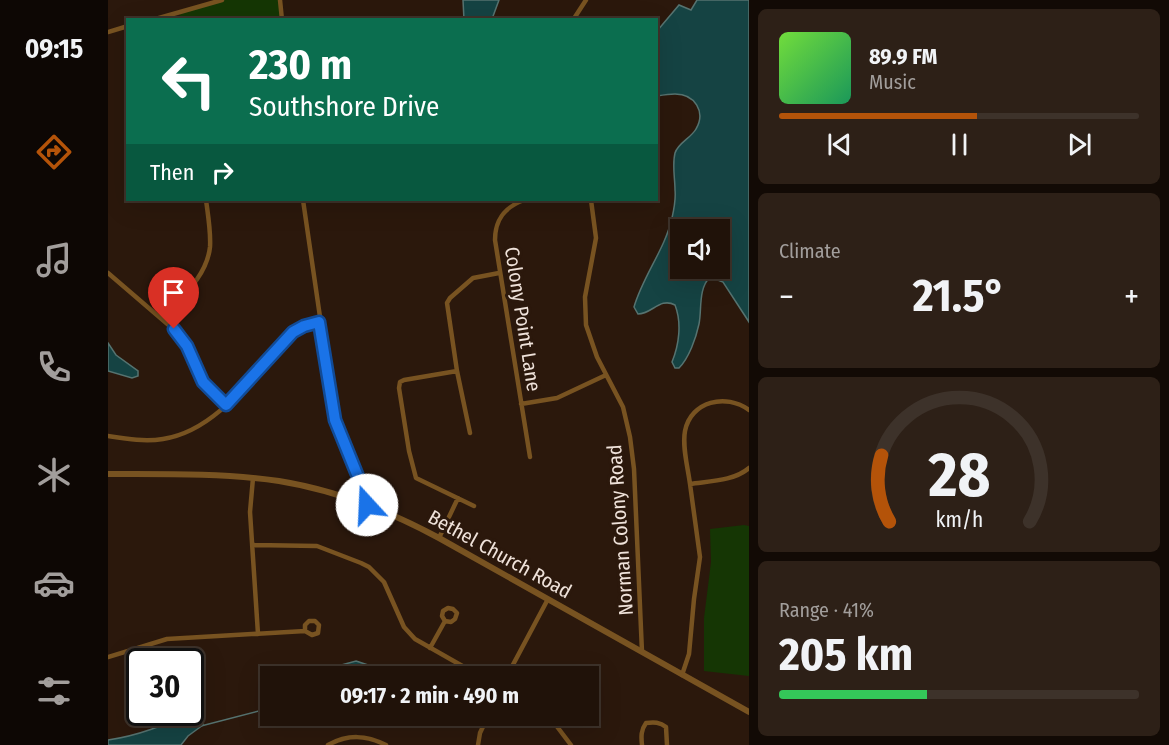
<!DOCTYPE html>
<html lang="en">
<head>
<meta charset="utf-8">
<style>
	body { margin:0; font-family:"Fira Sans Condensed",sans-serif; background:#2d2017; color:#f1f3f6; height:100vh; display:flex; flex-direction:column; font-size:22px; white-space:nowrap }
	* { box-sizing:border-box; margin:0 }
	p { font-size:20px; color:#a29e9c }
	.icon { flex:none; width:33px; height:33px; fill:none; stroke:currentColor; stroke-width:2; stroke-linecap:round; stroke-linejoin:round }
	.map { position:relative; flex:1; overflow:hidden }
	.side { display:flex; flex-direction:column; gap:9px; padding:9px; background:#120a05; width:420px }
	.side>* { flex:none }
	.top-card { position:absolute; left:18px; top:18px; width:532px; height:183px; border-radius:0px; box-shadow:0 6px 24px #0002,0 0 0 2px #3d322a; background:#0b6e4f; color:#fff; overflow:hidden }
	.fabs { position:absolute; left:562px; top:219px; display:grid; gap:12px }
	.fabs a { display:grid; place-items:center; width:60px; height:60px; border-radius:0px; background:#201209; box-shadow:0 6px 24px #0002,0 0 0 2px #3d322a; font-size:30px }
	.speed { position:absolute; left:18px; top:648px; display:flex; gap:12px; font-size:30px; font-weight:700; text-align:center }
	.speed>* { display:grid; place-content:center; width:78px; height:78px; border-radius:50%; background:#201209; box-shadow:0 6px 24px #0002,0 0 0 2px #3d322a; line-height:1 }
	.speed .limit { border:3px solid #111; border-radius:9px; background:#fff; color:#111 }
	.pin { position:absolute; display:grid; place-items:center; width:51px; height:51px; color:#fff; margin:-62px -26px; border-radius:50% 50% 50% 0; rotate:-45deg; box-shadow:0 0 6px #0007 }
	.pin .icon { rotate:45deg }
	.me { position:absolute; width:66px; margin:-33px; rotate:340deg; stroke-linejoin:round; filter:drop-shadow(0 0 4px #0008) }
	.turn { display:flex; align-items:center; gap:21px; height:126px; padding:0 24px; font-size:27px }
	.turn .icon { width:78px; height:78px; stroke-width:2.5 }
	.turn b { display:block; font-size:42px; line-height:51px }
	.then { display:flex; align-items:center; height:57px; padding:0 24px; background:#0003; gap:12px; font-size:22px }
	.big { font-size:45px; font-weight:700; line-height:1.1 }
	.side .tile { flex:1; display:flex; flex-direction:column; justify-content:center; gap:9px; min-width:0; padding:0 21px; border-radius:9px; background:#2d2017 }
	.side .dial { align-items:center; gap:0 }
	.dial svg { height:156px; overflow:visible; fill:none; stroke:#3d322a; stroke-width:7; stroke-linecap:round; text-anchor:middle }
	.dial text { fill:#f1f3f6; stroke:none }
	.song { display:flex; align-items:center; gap:18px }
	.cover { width:72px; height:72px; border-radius:9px; background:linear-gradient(135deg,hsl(100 70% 55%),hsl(150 70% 35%)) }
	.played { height:6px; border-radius:3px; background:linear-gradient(90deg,#b45309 55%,#3d322a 55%) }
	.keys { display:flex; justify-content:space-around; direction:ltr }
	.heat { display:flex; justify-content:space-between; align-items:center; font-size:33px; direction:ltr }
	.charge { height:9px; border-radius:4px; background:linear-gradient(90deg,#34c759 41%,#3d322a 0) }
	.trip { position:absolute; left:152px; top:666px; width:339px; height:60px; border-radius:0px; background:#201209; box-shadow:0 6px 24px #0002,0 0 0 2px #3d322a; font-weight:700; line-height:60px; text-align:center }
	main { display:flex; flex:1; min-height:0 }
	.dock { display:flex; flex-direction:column; width:108px; justify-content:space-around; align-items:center; background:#0d0704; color:#a29e9c }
	.dock .icon { width:42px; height:42px }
	.dock .selected { color:#b45309 }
	.dock b { font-size:27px; color:#f1f3f6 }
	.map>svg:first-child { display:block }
</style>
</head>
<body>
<main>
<nav class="dock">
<b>09:15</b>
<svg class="icon selected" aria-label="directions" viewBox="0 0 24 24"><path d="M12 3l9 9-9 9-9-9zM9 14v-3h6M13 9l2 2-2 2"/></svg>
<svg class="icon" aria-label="music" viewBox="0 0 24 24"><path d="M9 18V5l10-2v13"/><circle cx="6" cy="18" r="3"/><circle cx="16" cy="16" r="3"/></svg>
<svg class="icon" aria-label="phone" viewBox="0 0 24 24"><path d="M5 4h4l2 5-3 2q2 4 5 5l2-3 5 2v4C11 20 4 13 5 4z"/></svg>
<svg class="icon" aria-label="climate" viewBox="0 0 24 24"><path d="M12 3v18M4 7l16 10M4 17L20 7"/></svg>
<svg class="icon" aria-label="car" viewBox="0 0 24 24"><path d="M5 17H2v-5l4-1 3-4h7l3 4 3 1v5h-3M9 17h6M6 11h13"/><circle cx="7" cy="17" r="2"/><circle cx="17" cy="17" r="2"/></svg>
<svg class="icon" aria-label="filters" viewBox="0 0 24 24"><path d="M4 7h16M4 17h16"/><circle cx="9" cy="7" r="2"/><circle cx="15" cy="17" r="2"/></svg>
</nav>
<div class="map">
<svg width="641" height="745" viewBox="0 0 641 745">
	<rect width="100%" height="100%" fill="#2b180c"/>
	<path fill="#153604" d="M115,0H172L174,19H73L71,12Z
		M636,525L641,526V676L596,671V618L603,562L602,529Z"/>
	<path fill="#154343" stroke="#567370" stroke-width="1.5" fill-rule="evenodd" d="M355,0H391L384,19L356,20Z
		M589,0H641V322L615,282L602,277C590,289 594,309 591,324C588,338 581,358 571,368H567L564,362C571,345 574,323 567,305C552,297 544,314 530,314L526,307C535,276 557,249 564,218C566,209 568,199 567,190C567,178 564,165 567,153C570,143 583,138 588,129C598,112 587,94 567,94C561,94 555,95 549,96V31L571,5L583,10ZM573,230H612V268H573Z
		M0,343L8,355L30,371V376L24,378L0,371Z
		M248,661L263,666L277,676H208L226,667Z
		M83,711H90L93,714L95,725L80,736L73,745H0V740C28,736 60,725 83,711Z"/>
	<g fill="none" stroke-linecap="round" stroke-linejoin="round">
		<path stroke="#567370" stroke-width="1.5" d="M352,716L358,718
			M93,726L162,708"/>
		<path stroke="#785321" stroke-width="4.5" d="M172,0L174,20
			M44,20L114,0
			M465,20L478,0
			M0,32L20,26
			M195,200L227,420L257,494L259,505
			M416,200C397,207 387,219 387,240L422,457
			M483,200L488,238L477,297L478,325L489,357L515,407L522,437L526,469L534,652
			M0,273L71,334L79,346L95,382L118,405
			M55,319C73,298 99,276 102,247C103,232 100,215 98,200
			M349,371L296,380L292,382L291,388L301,451L308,478L366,506
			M413,404L449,398L498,375
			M641,410C618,393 583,401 577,431C574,447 580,468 582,484C602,481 626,481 641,468
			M362,433L349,371L339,303L342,298L365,278L391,273
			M0,436C19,439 37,442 55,439C112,430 148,370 185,332L196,325L211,322
			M145,478L142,512L150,634
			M331,538L350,498
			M144,545L209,546L253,563L261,567L276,582L296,627L307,639L372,676
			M322,648L337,621L334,616L335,611L340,608L345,609L349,613L347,619L343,622L337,621
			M0,657L59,639L197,631L204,635L210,633L211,625L207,621H201L197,625V631
			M574,675L581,654L586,599L592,557L582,484
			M399,676L440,599
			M480,684L482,689L480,694
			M441,716L463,745
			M449,724L457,716
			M220,745C240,734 258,735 278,745
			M370,745L372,733L380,716
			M534,745C533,736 533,730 538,723C546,722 552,722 558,727L559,745"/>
		<path stroke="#785321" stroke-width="6" d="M0,474C57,474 114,473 171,481C227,490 281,511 331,538L641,712"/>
	</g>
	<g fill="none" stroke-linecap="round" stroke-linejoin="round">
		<g stroke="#114b97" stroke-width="15">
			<path id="route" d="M66,329L79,346L95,382L118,405L185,332L196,326L211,322L227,420L257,494L259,505"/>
		</g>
		<use href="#route" stroke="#1a73e8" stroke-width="10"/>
	</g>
	<g text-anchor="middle" stroke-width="6" stroke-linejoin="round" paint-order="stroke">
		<g font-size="20" fill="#efe2da" stroke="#2b180c">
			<text transform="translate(415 319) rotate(81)" y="7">Colony Point Lane</text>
			<text transform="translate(512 530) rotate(-94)" y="7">Norman Colony Road</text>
			<text transform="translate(392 554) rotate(29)" y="7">Bethel Church Road</text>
		</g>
	</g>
</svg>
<div class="fabs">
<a><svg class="icon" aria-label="sound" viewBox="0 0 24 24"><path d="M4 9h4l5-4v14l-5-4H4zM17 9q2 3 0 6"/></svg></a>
</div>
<div class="speed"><div class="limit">30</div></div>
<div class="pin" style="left:66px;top:329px;background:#d93025"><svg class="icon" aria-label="arrive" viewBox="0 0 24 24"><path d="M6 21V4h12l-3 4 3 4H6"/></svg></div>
<svg class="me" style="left:259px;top:505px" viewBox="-20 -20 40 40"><circle r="19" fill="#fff"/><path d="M0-13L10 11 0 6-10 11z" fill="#1a73e8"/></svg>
<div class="trip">09:17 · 2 min · 490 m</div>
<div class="top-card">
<div class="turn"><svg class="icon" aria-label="left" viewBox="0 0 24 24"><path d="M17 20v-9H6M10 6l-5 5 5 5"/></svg><div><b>230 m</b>Southshore Drive</div></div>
<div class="then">Then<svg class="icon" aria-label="right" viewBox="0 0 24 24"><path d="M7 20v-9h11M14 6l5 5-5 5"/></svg></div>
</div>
</div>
<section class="side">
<div class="tile">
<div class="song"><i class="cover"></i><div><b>89.9 FM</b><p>Music</p></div></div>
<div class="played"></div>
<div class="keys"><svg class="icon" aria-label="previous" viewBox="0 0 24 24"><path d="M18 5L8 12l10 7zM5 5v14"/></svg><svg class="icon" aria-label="pause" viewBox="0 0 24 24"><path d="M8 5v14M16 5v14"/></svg><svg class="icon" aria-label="next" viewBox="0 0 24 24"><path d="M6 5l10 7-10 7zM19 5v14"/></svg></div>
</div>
<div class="tile"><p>Climate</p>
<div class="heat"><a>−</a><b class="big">21.5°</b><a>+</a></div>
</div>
<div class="tile dial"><svg viewBox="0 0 100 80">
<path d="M14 69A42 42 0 1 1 86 69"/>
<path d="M14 69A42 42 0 0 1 10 35" stroke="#b45309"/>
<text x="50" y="56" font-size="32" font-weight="700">28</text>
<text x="50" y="72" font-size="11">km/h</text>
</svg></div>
<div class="tile"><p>Range · 41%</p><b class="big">205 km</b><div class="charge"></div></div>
</section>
</main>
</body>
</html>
